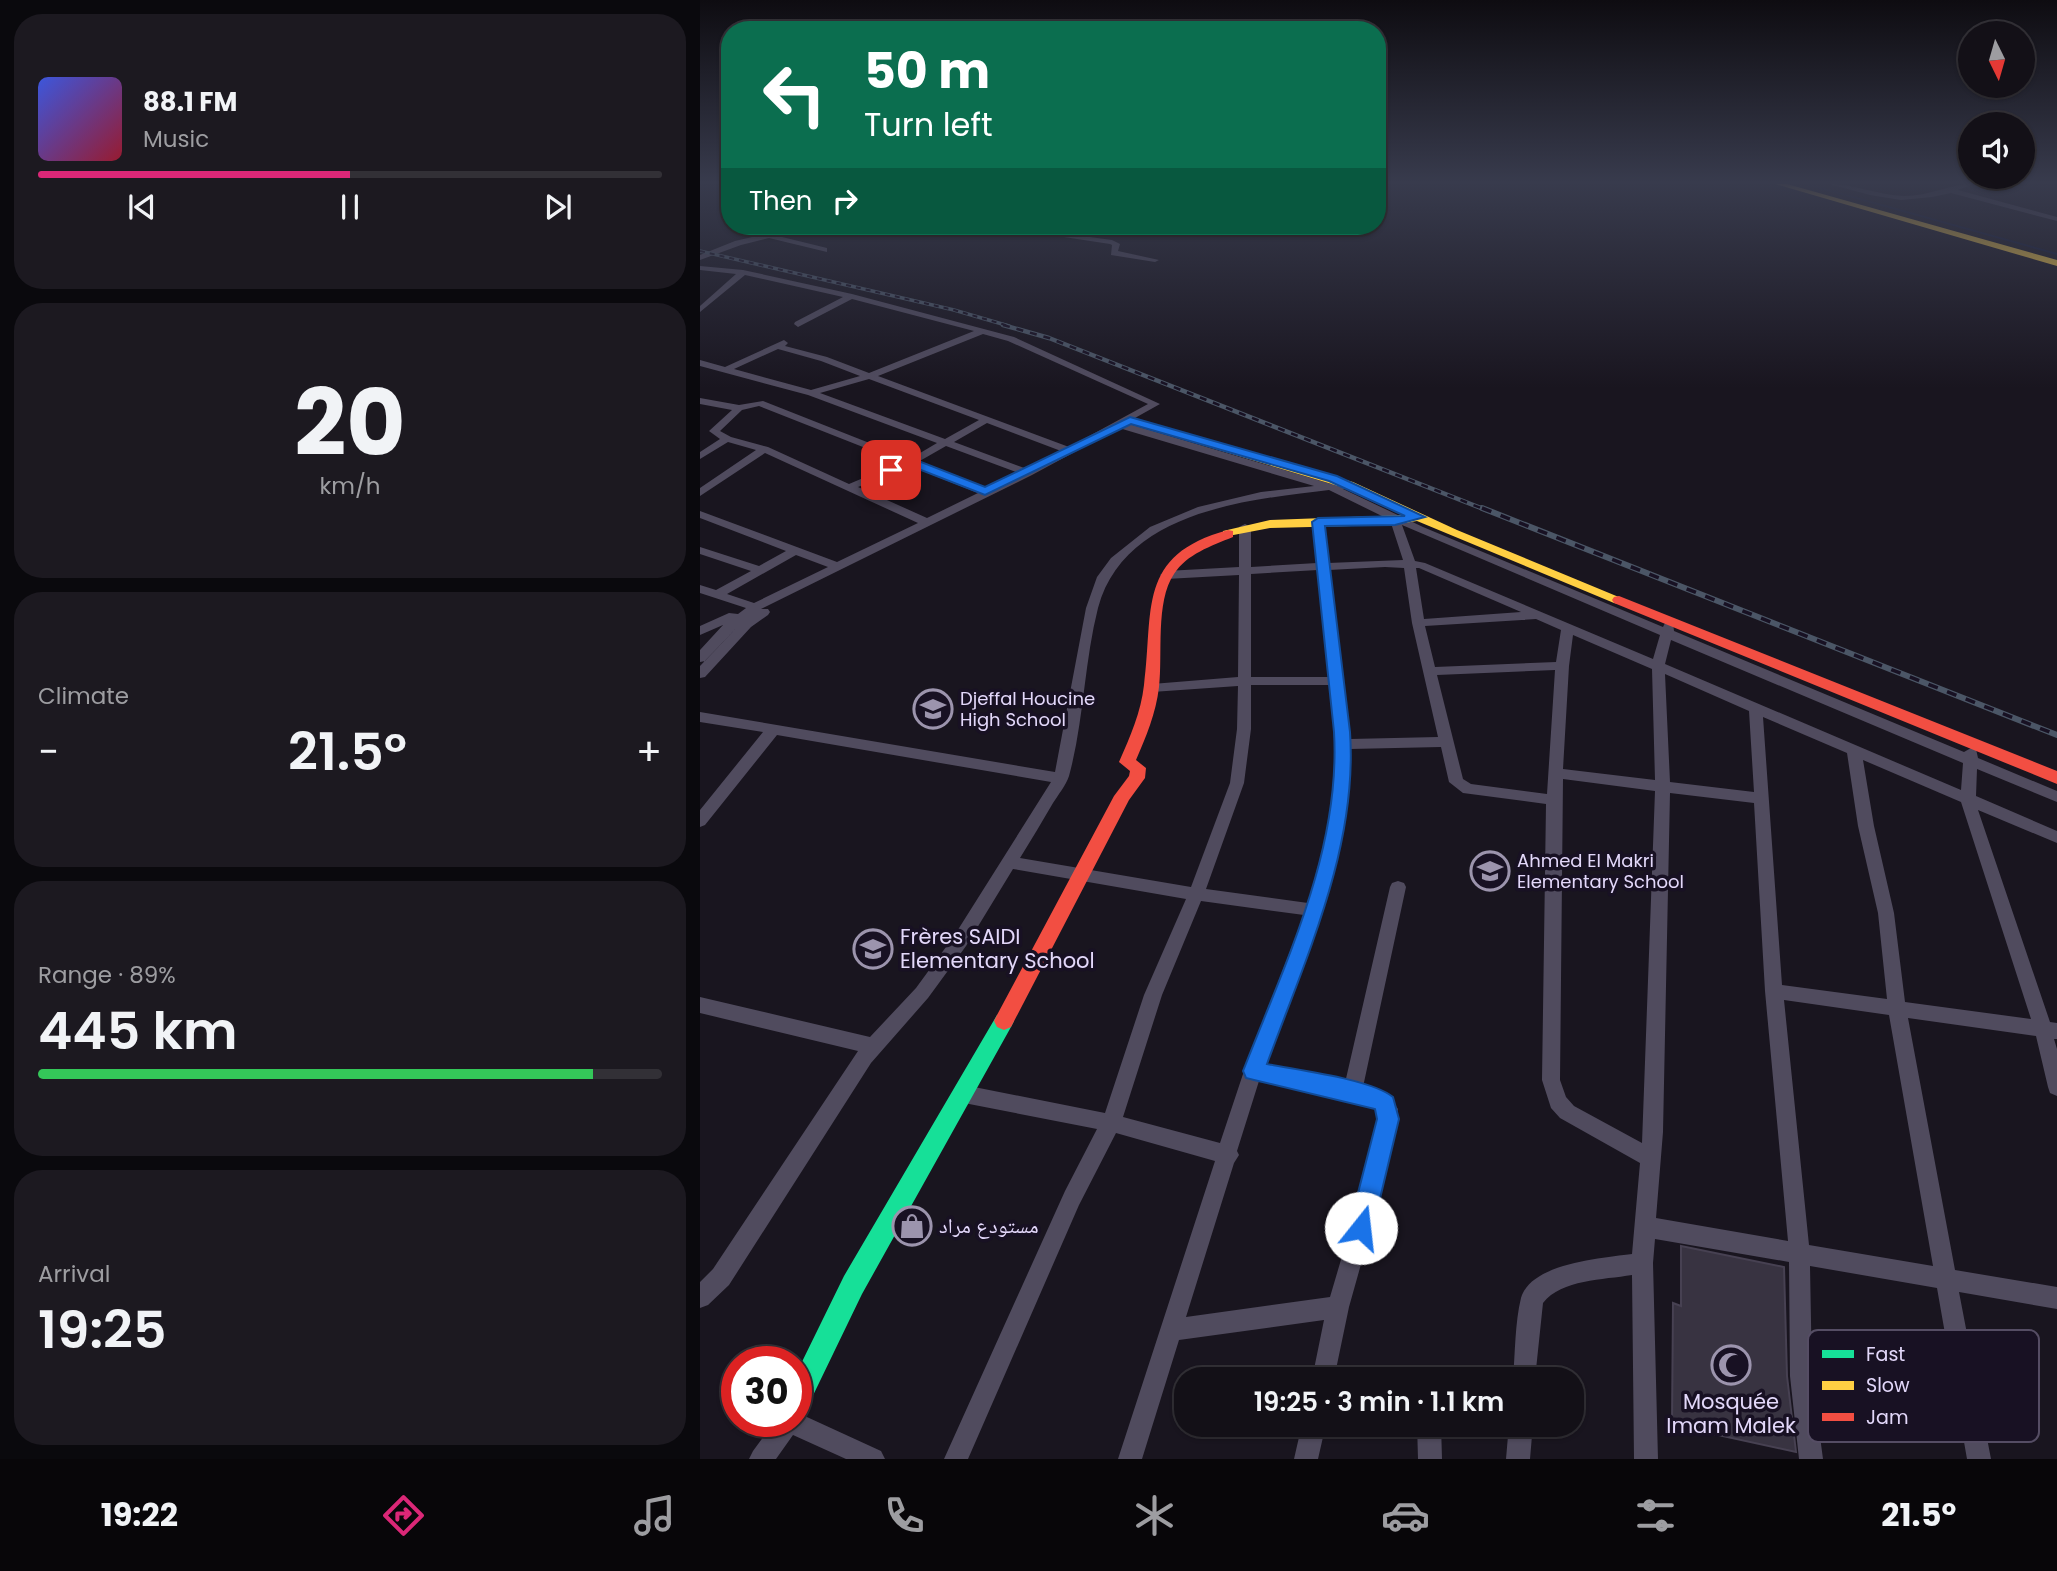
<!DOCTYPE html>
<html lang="en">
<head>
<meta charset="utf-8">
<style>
	body { margin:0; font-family:Poppins,"Noto Naskh Arabic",sans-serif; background:#1c1920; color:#f1f3f6; height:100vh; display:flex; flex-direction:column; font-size:26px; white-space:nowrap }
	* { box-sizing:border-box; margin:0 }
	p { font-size:23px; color:#9d9da1 }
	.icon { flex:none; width:38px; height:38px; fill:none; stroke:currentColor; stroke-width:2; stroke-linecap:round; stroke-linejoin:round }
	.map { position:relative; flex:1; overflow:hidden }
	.drawer { display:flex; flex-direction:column; gap:14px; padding:14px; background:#0a090d; width:700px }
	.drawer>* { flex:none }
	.guide { position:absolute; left:21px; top:21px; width:665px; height:214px; border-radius:28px; box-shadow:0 2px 5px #0004,0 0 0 2px #323036; background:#0b6e4f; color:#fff; overflow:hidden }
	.needle { width:46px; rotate:175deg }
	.fabs { position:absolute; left:1258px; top:21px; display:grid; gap:14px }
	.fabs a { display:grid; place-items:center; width:77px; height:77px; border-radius:50%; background:#131017; box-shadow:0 2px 5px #0004,0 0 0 2px #323036; font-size:35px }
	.speed { position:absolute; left:21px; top:1346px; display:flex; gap:14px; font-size:35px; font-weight:700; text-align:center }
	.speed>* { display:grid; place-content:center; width:91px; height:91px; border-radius:50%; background:#131017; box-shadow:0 2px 5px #0004,0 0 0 2px #323036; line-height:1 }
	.speed .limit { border:10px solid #d22; background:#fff; color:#111 }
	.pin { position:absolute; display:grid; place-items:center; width:60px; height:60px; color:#fff; margin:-30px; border-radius:14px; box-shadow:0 4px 10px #0006 }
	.me { position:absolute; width:77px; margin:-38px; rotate:16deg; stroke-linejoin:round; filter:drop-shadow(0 0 5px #0008) }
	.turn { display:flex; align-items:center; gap:24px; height:147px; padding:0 28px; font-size:32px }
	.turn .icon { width:91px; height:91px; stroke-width:2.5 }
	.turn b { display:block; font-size:49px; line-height:60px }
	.then { display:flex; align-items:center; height:66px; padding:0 28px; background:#0003; gap:14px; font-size:26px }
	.big { font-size:52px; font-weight:600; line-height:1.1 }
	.drawer .tile { flex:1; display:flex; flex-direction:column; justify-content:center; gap:10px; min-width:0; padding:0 24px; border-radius:28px; background:#1c1920 }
	.drawer .dial { align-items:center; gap:0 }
	.dial b { font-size:91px; line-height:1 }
	.song { display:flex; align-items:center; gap:21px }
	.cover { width:84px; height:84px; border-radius:10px; background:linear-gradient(135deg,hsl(230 70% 55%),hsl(350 70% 35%)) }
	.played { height:7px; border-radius:4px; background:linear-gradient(90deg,#db2777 50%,#323036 50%) }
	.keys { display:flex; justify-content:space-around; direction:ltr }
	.heat { display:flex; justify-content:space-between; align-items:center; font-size:38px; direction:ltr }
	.charge { height:10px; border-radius:5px; background:linear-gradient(90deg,#34c759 89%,#323036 0) }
	.trip { position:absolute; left:474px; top:1367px; width:410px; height:70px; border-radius:28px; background:#131017; box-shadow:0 2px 5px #0004,0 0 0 2px #323036; font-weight:600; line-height:70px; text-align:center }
	.tab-bar { display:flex; height:112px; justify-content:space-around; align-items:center; background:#080609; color:#9d9da1 }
	.tab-bar .icon { width:49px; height:49px }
	.tab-bar .selected { color:#db2777 }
	.tab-bar b { font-size:32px; color:#f1f3f6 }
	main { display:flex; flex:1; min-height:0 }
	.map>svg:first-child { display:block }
</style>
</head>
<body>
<main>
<section class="drawer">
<div class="tile">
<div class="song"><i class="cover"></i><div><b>88.1 FM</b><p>Music</p></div></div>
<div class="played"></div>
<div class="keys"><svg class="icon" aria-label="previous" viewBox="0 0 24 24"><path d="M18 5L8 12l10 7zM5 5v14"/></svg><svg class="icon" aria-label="pause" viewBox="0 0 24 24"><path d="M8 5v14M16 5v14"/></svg><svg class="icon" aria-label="next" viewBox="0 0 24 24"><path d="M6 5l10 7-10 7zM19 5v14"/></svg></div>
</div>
<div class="tile dial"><b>20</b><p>km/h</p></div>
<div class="tile"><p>Climate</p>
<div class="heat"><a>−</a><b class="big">21.5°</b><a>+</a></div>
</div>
<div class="tile"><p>Range · 89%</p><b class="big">445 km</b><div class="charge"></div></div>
<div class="tile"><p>Arrival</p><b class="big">19:25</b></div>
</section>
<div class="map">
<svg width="1357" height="1459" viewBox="0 0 1357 1459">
	<rect width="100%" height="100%" fill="#19151f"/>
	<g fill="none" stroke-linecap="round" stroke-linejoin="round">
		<path stroke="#111739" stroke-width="2" d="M1106,184L1357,254"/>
	</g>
	<path fill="#383341" stroke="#474152" stroke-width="2" d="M981,1246L1084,1267L1087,1376L1096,1452L972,1425L973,1303L981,1306Z"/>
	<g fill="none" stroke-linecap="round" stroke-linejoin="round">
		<path fill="#504b5e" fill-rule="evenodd" d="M1129,184C1154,184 1178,195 1204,196C1229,196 1250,184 1273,184L1258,190L1357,217V221L1251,193L1232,197L1201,200L1170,195Z
			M100,226H112L78,236L127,248V252L69,238L41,245L0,260V255L35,241Z
			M291,226H309L412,240L420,244L418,251L459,260L455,262L411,255L412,245L410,244Z
			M0,266L43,270L152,294L314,337L460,404L426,423L631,484L653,483V487L643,489L723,527L963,627L965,623H973L974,631L1264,752L1271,748L1276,749L1278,758L1357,791V802L1277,769L1276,796L1357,831V843L1278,810L1350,1022L1357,1023V1039H1354L1357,1049V1096L1350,1093L1348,1087L1336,1036L1208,1018L1255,1270L1357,1287V1309L1259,1292L1291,1459H1267L1237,1288L1110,1266L1112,1376L1123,1459H1099L1090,1376L1089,1262L955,1239L953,1263L958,1459H934L932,1275C903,1280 862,1279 843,1303L835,1379H813C815,1354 815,1322 821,1298C831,1263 902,1258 932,1254L940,1163L860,1118L851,1108L842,1080L846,804L763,793L749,782L741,747L650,749C653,787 645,824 635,861C617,931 590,997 565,1065L645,1083L690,887L692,883L698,881L704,883L706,887L663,1087L686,1093L698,1109L686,1175L649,1307L634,1379H612L624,1320L479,1340L442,1459H418L515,1161L416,1133L379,1205L268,1459H244L365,1191L397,1129L264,1103L257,1100L255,1094L257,1088L264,1085L405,1113L444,995L486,899L313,869L266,946L228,998L171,1063L29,1285L8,1305L0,1308V1282L13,1269L158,1051L0,1013V997L170,1037L216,988L254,936L351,782L77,735L5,825L0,827V810L63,732L0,722V712L355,772L386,608L397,577L411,558L450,527L498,507L561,492L614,486L419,428L332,475L63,608L61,609H68L70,612L68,615L51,627L5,677L0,678V666L42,622L5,661L0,662V650L23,625L0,635V626L29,613L38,614L46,608L0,593V585L16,590L51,571L0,554V547L59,566L86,551L0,518V511L137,562L218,523L65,453L0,496V488L56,450L28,442L0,459V452L20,439L9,431L32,410L0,404V398L39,405L63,401L210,459L237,443L108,395L0,366V360L25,367L84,340L88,343L85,346L127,357L169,373L274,331L152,299L98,327L94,324L95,322L143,297L45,275L0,312V306L36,274L0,270ZM283,334L308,341L448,404L369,447L178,376ZM78,349L121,361L160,376L111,390L34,369ZM169,379L279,420L245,439L120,393ZM59,406L201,462L149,484L68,447L31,437L20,431L42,410ZM287,423L361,451L327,469L254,442ZM246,446L319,473L287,489L218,462ZM210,466L278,493L227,518L158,487ZM629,490L690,520L703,560L628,563L624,522L618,519L612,522L617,563L551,567V527L545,524L539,527V567L466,571L460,575L466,579L539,575L538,677L452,684L445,688L452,692L538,686L537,729L530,783L491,887L320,858C331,840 342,822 353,803C358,795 366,785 369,776C384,721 384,663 398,608C424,511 546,500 629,490ZM702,525L960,635L953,659L725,563L715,561ZM96,555L128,567L54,603L27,594ZM685,567L704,568L712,623L738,737L650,739L629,570ZM716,568H719L821,612L724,619ZM618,570L629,677H551V574ZM836,619L861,630L856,662L735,667L725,626ZM873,635L952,669L955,780L863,769L869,666ZM971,640L1263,763L1261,790L965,664ZM855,670L847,794L771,784L763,779L737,675ZM965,674L1049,711L1054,792L970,782ZM551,685H630L637,762L630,821L608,903L506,889L544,783L551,729ZM1063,717L1147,753L1158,826L1178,913L1187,999L1082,985ZM1163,760L1261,802L1331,1019L1205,1002L1194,913L1174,826ZM863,779L955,791L942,1143L874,1106L866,1097L860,1080ZM970,793L1054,803L1065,991L1088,1241L956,1218L963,1132ZM501,901L604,915L544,1071L520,1143L423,1117L462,995ZM1084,1000L1189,1015L1233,1266L1109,1245ZM559,1081L673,1107L678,1112L666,1175L630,1297L486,1317L534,1163L539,1155L537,1151Z
			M96,1412L181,1451L185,1459H146L93,1435L76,1459H49L53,1451L75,1421H96Z
			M602,1424H626L618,1459H594Z
			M717,1424H741L742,1459H718Z
			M809,1424H833L830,1459H806Z"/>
		<path fill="#16e098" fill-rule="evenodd" d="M304,1012L311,1015L314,1021L311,1027L162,1294L105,1412L96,1416V1374L144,1276L297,1015Z"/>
		<path fill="#ffcf43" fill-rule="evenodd" d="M1075,184H1087L1357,260V266Z
			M426,418H434L653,482L757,530L926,600L919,604L914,603L717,521L692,525L570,528L523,537V531L570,520L705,515L645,488L426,422Z"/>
		<path fill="#f24e42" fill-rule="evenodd" d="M528,530L533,531V537C511,546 487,554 474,574C455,602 463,655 459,687C456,713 446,737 436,760L446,768L445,778L429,800L311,1027L304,1030L297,1027L294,1021L297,1015L414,796L429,776L430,771L419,762C430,737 441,712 444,685C454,610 436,555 528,530Z
			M919,596L1357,771V784L914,603L912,600L914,597Z"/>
		<g stroke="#4b5666" stroke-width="3.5">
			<path id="rail-far2" d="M0,251L254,310L309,326"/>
		</g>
		<g stroke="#4b5666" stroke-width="4.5">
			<path id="rail-far1" d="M303,325L349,338L786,510"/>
		</g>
		<g stroke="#4b5666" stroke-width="6">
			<path id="rail" d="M782,508L1357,735"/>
		</g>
		<use href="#rail-far2" stroke="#181123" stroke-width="2" stroke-dasharray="5" stroke-linecap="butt"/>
		<use href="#rail-far1" stroke="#181123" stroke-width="2.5" stroke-dasharray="7" stroke-linecap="butt"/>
		<use href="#rail" stroke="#181123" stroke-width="3.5" stroke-dasharray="10" stroke-linecap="butt"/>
	</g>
	<linearGradient id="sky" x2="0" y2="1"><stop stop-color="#0e0c11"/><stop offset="0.47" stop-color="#383b4d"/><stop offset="1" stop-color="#383b4d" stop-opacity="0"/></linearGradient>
	<rect width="1357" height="388" fill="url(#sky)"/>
	<path fill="#1a73e8" stroke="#114b97" stroke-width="2" d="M430,417L637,476L725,517L695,525L625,526L650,732C658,847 606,957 567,1064C597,1070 671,1079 693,1097L699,1119L673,1228L669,1236L661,1239L652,1236L649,1228L677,1119L675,1109L554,1080L546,1078L543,1071C585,963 641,850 634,732L612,522L618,518L705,516L629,481L431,424L285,495L211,466L191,474L185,470L211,458L285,487Z"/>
	<defs>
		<g id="school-ring" transform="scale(2.0125)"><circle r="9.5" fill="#181123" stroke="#9c94ad" stroke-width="1.5"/><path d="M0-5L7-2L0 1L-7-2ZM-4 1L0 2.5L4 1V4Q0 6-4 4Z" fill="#9c94ad"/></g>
		<g id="shop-ring" transform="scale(2.0125)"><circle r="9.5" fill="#181123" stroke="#9c94ad" stroke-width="1.5"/><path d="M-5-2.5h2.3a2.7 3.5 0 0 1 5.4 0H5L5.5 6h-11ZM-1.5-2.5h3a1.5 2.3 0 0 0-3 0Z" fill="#9c94ad"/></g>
		<g id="mosque-ring" transform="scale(2.0125)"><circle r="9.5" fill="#181123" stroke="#9c94ad" stroke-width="1.5"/><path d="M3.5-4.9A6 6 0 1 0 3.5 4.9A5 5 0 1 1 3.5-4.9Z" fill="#9c94ad"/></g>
	</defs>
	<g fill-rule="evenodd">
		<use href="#school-ring" x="233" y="709"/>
		<use href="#school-ring" x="790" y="871"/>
		<use href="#school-ring" x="173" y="949"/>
		<use href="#shop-ring" x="212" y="1226"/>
		<use href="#mosque-ring" x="1031" y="1365"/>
	</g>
	<g text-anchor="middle" stroke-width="7" stroke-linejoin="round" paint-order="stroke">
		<g font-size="18" fill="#e3d8fa" stroke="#181123" text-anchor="start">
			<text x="260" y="705">Djeffal Houcine<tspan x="260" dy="21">High School</tspan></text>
			<text x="817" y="867">Ahmed El Makri<tspan x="817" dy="21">Elementary School</tspan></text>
		</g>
		<g font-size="21" fill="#e3d8fa" stroke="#181123" text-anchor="start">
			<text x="200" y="944">Frères SAIDI<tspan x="200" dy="24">Elementary School</tspan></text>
			<text x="239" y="1233">مستودع مراد</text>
			<text x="1031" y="1409" text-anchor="middle">Mosquée<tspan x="1031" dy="24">Imam Malek</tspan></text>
		</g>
	</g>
	<rect x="1108" y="1330" width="231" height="112" rx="10" fill="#181123" stroke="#554d64" stroke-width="2"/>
	<rect x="1122" y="1350" width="32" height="8" fill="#16e098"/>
	<rect x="1122" y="1381" width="32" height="9" fill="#ffcf43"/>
	<rect x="1122" y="1413" width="32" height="8" fill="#f24e42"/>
	<g font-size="19" fill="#e3d8fa">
		<text x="1166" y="1361">Fast</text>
		<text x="1166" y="1392">Slow</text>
		<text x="1166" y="1424">Jam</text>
	</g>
</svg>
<div class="fabs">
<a><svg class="needle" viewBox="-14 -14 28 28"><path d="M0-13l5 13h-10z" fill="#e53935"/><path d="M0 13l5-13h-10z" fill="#9d9da1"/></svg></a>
<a><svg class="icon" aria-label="sound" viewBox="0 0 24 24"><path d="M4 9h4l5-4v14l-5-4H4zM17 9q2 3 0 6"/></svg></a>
</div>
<div class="speed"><div class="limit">30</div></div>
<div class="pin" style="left:191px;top:470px;background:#d93025"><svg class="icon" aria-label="arrive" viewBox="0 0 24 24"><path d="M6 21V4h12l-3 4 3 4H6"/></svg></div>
<svg class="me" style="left:661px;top:1228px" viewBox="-20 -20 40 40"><circle r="19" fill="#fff"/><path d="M0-13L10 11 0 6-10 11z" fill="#1a73e8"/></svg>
<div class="trip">19:25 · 3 min · 1.1 km</div>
<div class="guide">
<div class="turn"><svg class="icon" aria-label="left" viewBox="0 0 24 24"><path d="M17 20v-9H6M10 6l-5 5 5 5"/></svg><div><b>50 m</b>Turn left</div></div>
<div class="then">Then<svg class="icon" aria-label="right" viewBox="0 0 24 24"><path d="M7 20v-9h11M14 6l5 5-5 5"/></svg></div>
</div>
</div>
</main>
<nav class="tab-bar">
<b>19:22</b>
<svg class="icon selected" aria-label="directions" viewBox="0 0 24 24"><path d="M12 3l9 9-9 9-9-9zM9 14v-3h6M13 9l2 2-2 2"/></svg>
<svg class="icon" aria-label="music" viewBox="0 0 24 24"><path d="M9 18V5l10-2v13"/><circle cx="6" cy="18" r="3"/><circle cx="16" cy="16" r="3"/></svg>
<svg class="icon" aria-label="phone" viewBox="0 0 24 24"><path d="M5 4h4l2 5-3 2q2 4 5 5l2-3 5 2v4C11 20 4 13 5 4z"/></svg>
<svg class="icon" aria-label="climate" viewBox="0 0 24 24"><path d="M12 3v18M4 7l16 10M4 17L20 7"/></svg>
<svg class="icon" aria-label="car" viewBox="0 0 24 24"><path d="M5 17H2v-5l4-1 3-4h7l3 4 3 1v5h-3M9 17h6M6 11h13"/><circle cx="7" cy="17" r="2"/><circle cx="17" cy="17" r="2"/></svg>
<svg class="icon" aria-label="filters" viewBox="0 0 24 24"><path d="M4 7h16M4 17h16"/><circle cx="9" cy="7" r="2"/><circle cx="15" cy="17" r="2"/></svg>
<b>21.5°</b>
</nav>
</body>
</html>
